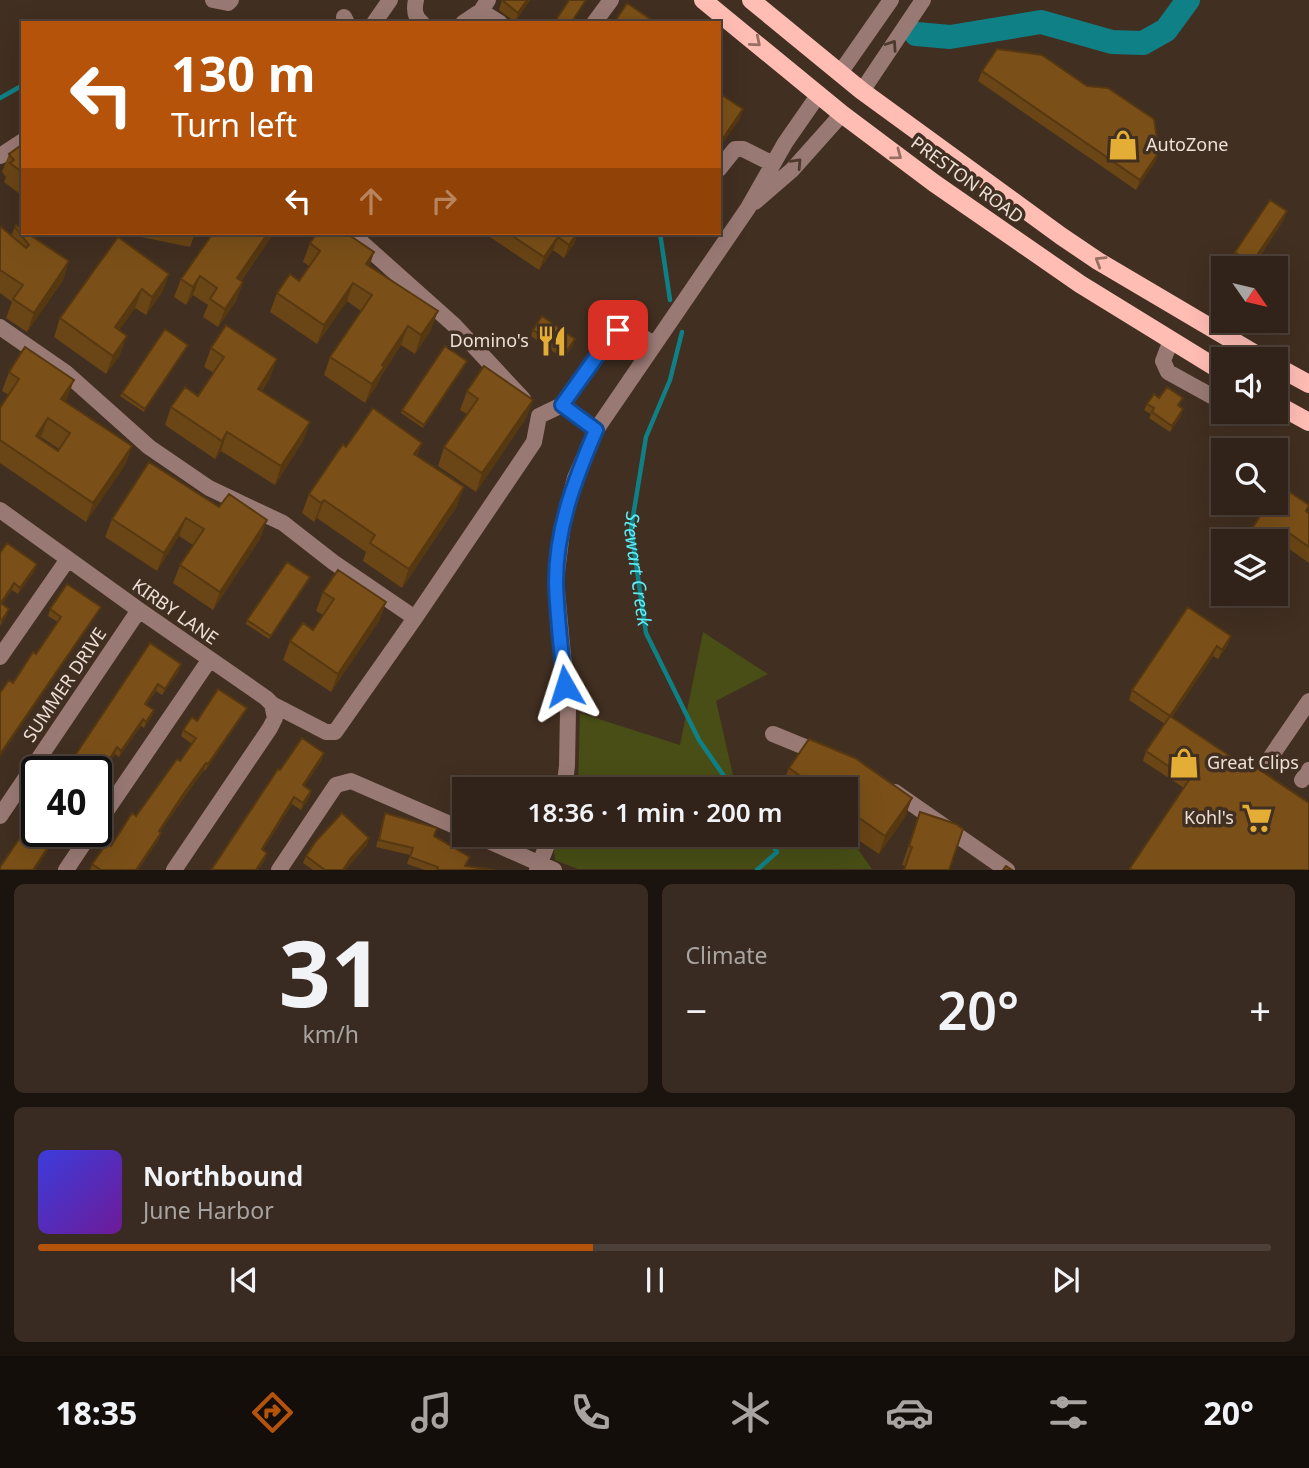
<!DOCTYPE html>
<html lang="en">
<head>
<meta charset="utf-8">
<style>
	body { margin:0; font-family:"Noto Sans",sans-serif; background:#392b22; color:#f1f3f6; height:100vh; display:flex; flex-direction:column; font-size:26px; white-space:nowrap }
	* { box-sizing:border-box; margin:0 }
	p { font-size:23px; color:#a8a4a2 }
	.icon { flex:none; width:38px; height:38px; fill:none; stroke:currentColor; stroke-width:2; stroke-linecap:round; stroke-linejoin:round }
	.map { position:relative; height:870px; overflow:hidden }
	.side { display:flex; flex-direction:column; gap:14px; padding:14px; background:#1b130e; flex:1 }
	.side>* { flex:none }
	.top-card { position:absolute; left:21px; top:21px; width:700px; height:214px; border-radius:0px; box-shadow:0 7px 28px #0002,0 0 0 2px #4c4038; background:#b45309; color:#fff; overflow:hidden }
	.needle { width:46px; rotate:124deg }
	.controls { position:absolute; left:1211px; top:256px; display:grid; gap:14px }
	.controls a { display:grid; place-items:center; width:77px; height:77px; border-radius:0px; background:#312319; box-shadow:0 7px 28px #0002,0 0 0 2px #4c4038; font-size:35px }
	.speed { position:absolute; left:21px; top:756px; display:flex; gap:14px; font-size:35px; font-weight:700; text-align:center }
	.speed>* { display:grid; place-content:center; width:91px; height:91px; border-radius:50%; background:#312319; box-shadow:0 7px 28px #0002,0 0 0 2px #4c4038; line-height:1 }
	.speed .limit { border:4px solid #111; border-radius:10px; background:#fff; color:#111 }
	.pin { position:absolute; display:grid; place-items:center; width:60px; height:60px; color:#fff; margin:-30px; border-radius:14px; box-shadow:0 4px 10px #0006 }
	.me { position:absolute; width:77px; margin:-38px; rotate:354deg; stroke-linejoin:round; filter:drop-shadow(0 0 5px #0008) }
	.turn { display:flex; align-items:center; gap:24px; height:147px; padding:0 35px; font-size:32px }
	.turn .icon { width:91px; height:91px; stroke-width:2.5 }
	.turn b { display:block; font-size:49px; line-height:60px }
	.lanes { display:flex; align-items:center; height:66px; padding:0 35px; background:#0003; justify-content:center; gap:35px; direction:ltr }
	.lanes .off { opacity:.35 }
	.big { font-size:52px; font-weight:600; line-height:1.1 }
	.side .widget { flex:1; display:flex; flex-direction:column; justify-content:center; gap:10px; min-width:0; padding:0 24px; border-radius:10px; background:#392b22 }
	.side .dial { align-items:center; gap:0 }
	.dial b { font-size:91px; line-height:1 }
	.song { display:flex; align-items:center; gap:21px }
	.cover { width:84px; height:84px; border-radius:10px; background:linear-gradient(135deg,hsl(240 70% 55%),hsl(280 70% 35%)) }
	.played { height:7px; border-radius:4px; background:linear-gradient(90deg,#b45309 45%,#4c4038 45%) }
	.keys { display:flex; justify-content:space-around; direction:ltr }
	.heat { display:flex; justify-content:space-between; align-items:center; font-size:38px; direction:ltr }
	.side .tiles { flex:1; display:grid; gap:14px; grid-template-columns:1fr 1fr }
	.widget:last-child { grid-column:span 2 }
	.trip { position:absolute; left:452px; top:777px; width:406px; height:70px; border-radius:0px; background:#312319; box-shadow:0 7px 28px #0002,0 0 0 2px #4c4038; font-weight:600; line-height:70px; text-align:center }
	.dock { display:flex; height:112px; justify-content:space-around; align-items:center; background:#140e0a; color:#a8a4a2 }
	.dock .icon { width:49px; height:49px }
	.dock .on { color:#b45309 }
	.dock b { font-size:32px; color:#f1f3f6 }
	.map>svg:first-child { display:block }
</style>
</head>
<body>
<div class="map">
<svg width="1309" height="870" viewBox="0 0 1309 870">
	<rect width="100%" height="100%" fill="#412f21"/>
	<path fill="#484e15" d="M703,632L768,674L716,701L733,775L757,789H578L580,713L680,745Z
		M561,835H835L857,848L872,869H578L555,860L554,851Z"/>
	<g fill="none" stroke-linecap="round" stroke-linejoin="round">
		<g stroke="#0f8186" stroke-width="4.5">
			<path d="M0,98L23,85"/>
			<path d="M660,233L670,300"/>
			<path id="s1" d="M682,332L670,380L646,437L631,529L646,633L699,740L733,789"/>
			<path d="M757,870L777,852L765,835"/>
		</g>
		<path stroke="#0f8186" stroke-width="24" d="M916,34L950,37L1041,22L1112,42L1143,43L1166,30L1188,0"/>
		<path stroke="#997974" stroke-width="16" d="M213,0L228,3L231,0
			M416,0C414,9 414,17 422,23
			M481,11L500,23
			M344,17L347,23
			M374,23L390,0
			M463,23L481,11L488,0
			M594,23L611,0
			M840,73L891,0
			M862,91L923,0
			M0,156L23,141
			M719,169L735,149H743L773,164
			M755,202L792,170L842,114
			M351,233L454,325L523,399
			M0,327L65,372L149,447L209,488L283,523L333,562L415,618
			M1171,340L1163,361L1168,372L1217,399L1223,395
			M562,405L596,430
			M0,510L139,610L266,698L272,704L326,732H335L415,618L534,442L539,416L562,405L612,335C626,323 640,336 654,344
			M0,657L68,559
			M773,734L822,754
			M1270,758L1309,701
			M1302,780L1309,770
			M564,789L567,766L568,710L556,580L563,524L575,478L596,430L748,208L785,143L819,94
			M895,792L1007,870
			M0,816L139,610
			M96,826L210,659
			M475,835L554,870
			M66,870L92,831
			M174,870L270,728L275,718L272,704
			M279,870L336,785L351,781L464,830
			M537,870L551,835"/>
		<path stroke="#ffbdb4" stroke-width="18" d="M703,0L842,114L934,183L1080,284L1223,372
			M751,0L862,91L1061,236L1098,261L1264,359
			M1276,366L1309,384
			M1276,404L1309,422"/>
	</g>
	<path fill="#6a4515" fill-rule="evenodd" d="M502,0H530L515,22L499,10Z
		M982,71L1159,152L1155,162L1136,190L978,81Z
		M23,144V192L20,194L4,182L6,177L2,172L9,154Z
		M1287,211L1283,221L1252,268H1240L1231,262L1235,252Z
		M0,226L11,236L15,227L69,261L63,280L27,332L6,318L12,302L0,293Z
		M127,233H195L190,247L127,234Z
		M213,233H274L241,281L243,282L236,301L218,327L203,317L208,305L193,295L186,305L174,297L181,279Z
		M484,233H578L574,244L564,258L553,250L539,270Z
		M310,243L374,252L369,266L431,330L415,354L401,345L381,376L377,385L365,403L324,375L330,357L361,311L347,301L317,344L270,312L277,293L299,281L309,266L303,262Z
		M169,274L162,292L146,315L135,308L119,330L120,355L106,374L54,337L60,318Z
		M533,330L573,345L564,359L531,336Z
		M188,345L144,412L120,396L122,393Z
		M211,348L270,378L262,391L310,422L303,441L275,485L221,451L215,459L165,425L171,407L198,396L214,373L204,367Z
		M466,364L423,428L401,413L402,410Z
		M9,372L74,380L65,402L132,446L125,465L86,522L0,463V408L9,395L2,391ZM41,437L59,449L58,451L40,439Z
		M467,391L533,400L526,418L476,492L438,466L444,447L467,414L460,410Z
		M1159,398H1183L1179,406L1181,416L1170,432L1149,418L1151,414L1144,410L1147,404Z
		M422,443L417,456L457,506L402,588L363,561L366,552L317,518L314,522L302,513L309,494L346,447Z
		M219,507L267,520L260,539L213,610L173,583L180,565L193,545L179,536L157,571L105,537L112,519Z
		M1307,512L1309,514V563L1285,546L1276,559V541H1247L1251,530Z
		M0,553L37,564L35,570L18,594L12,590L2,604L9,609L7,615L0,626Z
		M310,577L269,639L246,624L247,620Z
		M323,592L386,602L379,621L331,692L283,660L290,641L313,630L323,615L316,611Z
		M50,609L98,613L13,683L36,654L58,622L48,616Z
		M1231,636L1227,646L1218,659L1213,656L1172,717L1309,870H1129L1184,788L1143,761L1146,751L1165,724L1129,700L1132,690Z
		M150,643L179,671L162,695L156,691L146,705L152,716L144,728L141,726L119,757L115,754L106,767L113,771L110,778L101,791L97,788L96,789V772Z
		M244,714L205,771L204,770L182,800L160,832L161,833L159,839L138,870H90L92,864L111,846L136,816L180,761L192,744L181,736L183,730L197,721Z
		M809,739L855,758L912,798L905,817L879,854L845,831V789H786L782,786L789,768Z
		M322,760L304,786L311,791L309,798L301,810L292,804L263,850L267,853L265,860L258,870L280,770Z
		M920,812L949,870H904L905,866L902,865Z
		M385,813L434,836L470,857L466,866L495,870H425L407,864L410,855L376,847Z
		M369,838L367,845L345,870H313L303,863L306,856Z"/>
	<path fill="#563811" d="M527,0H530L515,22L518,13Z
		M743,109L740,119L719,148V144Z
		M1159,152L1155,162L1136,190L1140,180Z
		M1287,211L1283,221L1252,268H1250L1251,264Z
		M268,233H274L230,296L237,278Z
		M578,233L574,244L564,258L569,245Z
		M558,237L553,250L539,270L544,257Z
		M374,252L368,271L366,264Z
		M69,261L63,280L27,332L34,313Z
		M169,274L162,292L146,315L152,297Z
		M200,276L193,295L186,305L193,287Z
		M243,282L236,301L218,327L225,309Z
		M353,283L347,301L317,344L324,325Z
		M142,289L135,308L108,346L115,327Z
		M438,311L431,330L415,354L421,335Z
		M408,326L401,345L381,376L377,385L365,403L372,384L382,365Z
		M127,336L120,355L106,374L113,356Z
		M575,339L573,345L564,359L566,352Z
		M188,345L187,348L144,412L145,409Z
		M277,359L270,378L251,408L258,389Z
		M467,361L466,364L423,428L424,425Z
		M74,380L67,399L54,418L61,399Z
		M533,400L526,418L476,492L482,473Z
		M1183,409L1181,416L1170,432L1172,426Z
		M48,418L41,437L29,455L36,436Z
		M310,422L303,441L275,485L281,466Z
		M227,432L221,451L215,459L222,441Z
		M422,443L415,461L414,454Z
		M132,446L125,465L86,522L93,503Z
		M464,487L457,506L402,588L409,569Z
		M324,500L317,518L314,522L321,503Z
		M186,518L179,536L157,571L164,553Z
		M267,520L260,539L213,610L220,592Z
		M1289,533L1285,546L1276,559L1279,549Z
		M37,564L35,570L18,594L20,588Z
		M310,577L309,581L269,639L271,636Z
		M14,583L12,590L0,607V605Z
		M386,602L379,621L331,692L338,674Z
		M101,607L98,613L0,757V754Z
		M9,609L7,615L0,626L2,620Z
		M1231,636L1227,646L1218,659L1222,650Z
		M1217,646L1213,656L1167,725L1170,716Z
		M181,664L179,671L162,695L165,689Z
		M158,684L156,691L142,710L145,704Z
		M247,708L244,714L205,771L208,764Z
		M154,710L152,716L144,728L146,722Z
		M143,719L141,726L119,757L121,751Z
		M117,747L115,754L102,772L105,766Z
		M324,753L322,760L300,792L303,785Z
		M206,763L204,770L156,838L159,831Z
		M113,771L110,778L101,791L104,784Z
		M311,791L309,798L301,810L303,803Z
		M294,797L292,804L259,856L262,849Z
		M912,798L905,817L879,854L885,836Z
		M59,831H61L35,870H33Z
		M161,833L159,839L138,870H136Z
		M369,838L367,845L345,870H343L350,859Z
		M267,853L265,860L258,870H256Z"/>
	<path fill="#7b5018" stroke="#563811" stroke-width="2" fill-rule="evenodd" d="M502,0H527L518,13Z
		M569,0H586L571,23H554Z
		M627,3L656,23H614Z
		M997,49L1042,55L1087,86L1108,88L1154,119L1159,152L1140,180L982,71Z
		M722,95L743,109L719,144V99Z
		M23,144V173L10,163L14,160L9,154Z
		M1270,200L1287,211L1251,264L1235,252Z
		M16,225L23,230V233H27L69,261L34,313L13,299L23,285L0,270V226L26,248L29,245L15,227Z
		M213,233H268L237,278L243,282L225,309L210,299L217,288L200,276L193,287L181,279Z
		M317,233H346L374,252L366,264L438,311L421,335L408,326L382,365L384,367L372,384L330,357L372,295L353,283L324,325L277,293L290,274L299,281L320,251L310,243Z
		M508,233H577L569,245L558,237L544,257Z
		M118,237L169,274L152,297L142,289L115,327L127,336L113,356L60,318Z
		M542,316L575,339L566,352L533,330Z
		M226,325L277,359L258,389L310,422L281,466L227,432L222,441L171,407L185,387L198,396L224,357L211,348Z
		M165,329L188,345L145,409L122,393Z
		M445,346L467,361L424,425L402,410Z
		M25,347L74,380L61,399L132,446L93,503L0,440V408L19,379L9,372ZM48,418L70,433L58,451L36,436Z
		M484,366L533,400L482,473L444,447L478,399L467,391Z
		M1167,387L1183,398L1178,405L1183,409L1172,426L1152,412L1154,408L1147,404L1154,394L1159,398Z
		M373,408L422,443L414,454L464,487L409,569L370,543L375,535L324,500L321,503L309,494L343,444L346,447Z
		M149,462L219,507L229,494L267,520L220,592L180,565L204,529L186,518L164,553L112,519Z
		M1281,486L1309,505L1306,511L1309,514V547L1289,533L1279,549L1276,547V541H1267L1251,530L1269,502H1276V493Z
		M7,543L37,564L20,588L14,583L1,603L9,609L2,620L0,619V553Z
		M287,562L310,577L271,636L247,620Z
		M338,570L386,602L338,674L290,641L303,623L313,630L334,599L323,592Z
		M67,584L101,607L0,754V693L9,680L13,683L33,652L36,654L61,617L50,609Z
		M1188,607L1231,636L1222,650L1217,646L1170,716L1239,762L1242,758L1309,803V870H1132L1130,868L1189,780L1146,751L1170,716L1132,690Z
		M150,643L181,664L165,689L158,684L145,704L154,710L146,722L143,719L121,751L117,747L105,766L113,771L104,784L99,782L96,786V772H64Z
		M218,689L247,708L208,764L206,763L184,793L159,831L161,833L136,870H101L92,864L107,843L111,846L132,813L136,816L177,759L180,761L196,738L183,730L192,717L197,721Z
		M302,738L324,753L303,785L311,791L303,803L294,797L262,849L267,853L256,870H211L278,769L280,770Z
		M809,739L855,758L912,798L885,836L845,808V789H819L789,768Z
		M920,812L956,824L963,829L949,870H904L912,847L909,846Z
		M37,813V831H59L33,870H0V867Z
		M342,813L369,838L350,859L343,870H325L306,856L316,841Z
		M385,813L437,828L434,836L470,857L465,866L495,870H437L438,867L410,857L413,848L379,840Z
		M1006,866L1012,870H1003Z"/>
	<defs><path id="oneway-chevron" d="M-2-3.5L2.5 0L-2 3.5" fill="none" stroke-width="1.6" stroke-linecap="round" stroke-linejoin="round" transform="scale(1.75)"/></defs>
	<g stroke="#966f63">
		<use href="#oneway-chevron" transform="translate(756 42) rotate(40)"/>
		<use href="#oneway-chevron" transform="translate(897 155) rotate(37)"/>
		<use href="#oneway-chevron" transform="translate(1100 261) rotate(-148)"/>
	</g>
	<g stroke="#4e3a2d">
		<use href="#oneway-chevron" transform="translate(892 45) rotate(-56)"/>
		<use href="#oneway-chevron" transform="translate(797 163) rotate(-47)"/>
	</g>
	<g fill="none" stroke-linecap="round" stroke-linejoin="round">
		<g stroke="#114b97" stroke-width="18">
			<path id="route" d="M565,686C561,651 557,617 556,582C556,528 575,479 596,430L562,405L612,335L618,330"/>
		</g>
		<use href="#route" stroke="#1a73e8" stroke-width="12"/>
	</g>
	<defs>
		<g id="shop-bare" transform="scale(2.415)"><path d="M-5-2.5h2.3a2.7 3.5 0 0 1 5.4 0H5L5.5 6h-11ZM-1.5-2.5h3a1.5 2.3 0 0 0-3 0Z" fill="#e4ad35" stroke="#412f21" stroke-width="2.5" paint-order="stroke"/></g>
		<g id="restaurant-bare" transform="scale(2.415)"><path d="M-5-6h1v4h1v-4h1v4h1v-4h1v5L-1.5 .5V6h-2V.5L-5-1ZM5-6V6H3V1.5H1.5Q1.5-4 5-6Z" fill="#e4ad35" stroke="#412f21" stroke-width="2.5" paint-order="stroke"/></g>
		<g id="supermarket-bare" transform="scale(2.415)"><path d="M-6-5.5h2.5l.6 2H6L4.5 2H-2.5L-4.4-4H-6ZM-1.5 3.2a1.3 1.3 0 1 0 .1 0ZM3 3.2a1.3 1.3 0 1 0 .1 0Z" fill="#e4ad35" stroke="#412f21" stroke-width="2.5" paint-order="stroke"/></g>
	</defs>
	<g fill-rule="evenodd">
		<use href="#shop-bare" x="1123" y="145"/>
		<use href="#restaurant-bare" x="552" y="341"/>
		<use href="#shop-bare" x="1184" y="763"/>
		<use href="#supermarket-bare" x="1257" y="818"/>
	</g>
	<g text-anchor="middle" stroke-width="7" stroke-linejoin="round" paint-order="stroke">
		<g font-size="18" fill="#ede0d8" stroke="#412f21" text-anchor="start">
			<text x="1146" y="151">AutoZone</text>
			<text x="529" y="347" text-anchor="end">Domino's</text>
			<text x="1207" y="769">Great Clips</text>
			<text x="1234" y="824" text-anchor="end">Kohl's</text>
		</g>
		<g font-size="18" fill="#ede0d8" stroke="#412f21">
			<text transform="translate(967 180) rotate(36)" y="6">PRESTON ROAD</text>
			<text transform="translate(175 612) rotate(35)" y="6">KIRBY LANE</text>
			<text transform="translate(65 685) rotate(-56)" y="6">SUMMER DRIVE</text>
		</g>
		<g font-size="19" font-style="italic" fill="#5fecf4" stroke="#412f21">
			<text dy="7" stroke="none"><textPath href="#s1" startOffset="245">Stewart Creek</textPath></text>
		</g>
	</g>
</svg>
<div class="controls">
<a><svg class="needle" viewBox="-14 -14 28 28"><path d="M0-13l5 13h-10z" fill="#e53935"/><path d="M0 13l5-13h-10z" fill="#a8a4a2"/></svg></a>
<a><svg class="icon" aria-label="sound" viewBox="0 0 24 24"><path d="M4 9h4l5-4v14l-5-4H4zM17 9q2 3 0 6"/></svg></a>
<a><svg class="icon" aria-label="search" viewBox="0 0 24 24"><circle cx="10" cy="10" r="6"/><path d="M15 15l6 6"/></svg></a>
<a><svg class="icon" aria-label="layers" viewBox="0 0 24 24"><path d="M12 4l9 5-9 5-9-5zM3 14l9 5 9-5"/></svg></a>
</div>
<div class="speed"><div class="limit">40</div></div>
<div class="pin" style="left:618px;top:330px;background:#d93025"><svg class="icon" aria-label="arrive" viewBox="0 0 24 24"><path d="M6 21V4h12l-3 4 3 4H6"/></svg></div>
<svg class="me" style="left:565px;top:686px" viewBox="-20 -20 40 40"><path d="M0-17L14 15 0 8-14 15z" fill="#1a73e8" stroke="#fff" stroke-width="4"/></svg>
<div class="trip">18:36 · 1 min · 200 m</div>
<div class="top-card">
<div class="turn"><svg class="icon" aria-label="left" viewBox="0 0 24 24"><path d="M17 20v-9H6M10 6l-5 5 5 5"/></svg><div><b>130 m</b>Turn left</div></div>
<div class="lanes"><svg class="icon" aria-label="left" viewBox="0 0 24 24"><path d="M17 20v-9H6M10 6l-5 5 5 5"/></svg><svg class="icon off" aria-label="ahead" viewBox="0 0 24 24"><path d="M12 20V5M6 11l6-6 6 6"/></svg><svg class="icon off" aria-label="right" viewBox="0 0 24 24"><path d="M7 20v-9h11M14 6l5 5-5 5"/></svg></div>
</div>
</div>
<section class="side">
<div class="tiles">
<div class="widget dial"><b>31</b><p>km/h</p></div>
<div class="widget"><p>Climate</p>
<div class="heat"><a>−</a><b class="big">20°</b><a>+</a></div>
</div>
<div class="widget">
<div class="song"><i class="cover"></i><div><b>Northbound</b><p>June Harbor</p></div></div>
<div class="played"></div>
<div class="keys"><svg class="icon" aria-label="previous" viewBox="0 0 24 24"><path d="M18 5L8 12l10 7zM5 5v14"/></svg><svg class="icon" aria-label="pause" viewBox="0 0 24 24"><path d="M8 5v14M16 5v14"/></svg><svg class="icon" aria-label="next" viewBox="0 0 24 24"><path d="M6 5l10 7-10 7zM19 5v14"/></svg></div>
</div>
</div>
</section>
<nav class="dock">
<b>18:35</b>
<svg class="icon on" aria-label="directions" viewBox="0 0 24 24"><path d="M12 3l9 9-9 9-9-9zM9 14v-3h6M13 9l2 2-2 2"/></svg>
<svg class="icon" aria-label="music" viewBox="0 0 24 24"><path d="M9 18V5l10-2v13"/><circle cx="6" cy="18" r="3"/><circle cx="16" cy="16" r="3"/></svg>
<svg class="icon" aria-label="phone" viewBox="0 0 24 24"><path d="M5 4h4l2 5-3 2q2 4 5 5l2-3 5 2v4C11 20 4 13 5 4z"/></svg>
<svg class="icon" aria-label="climate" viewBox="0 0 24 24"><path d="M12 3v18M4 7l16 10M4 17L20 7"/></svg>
<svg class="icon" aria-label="car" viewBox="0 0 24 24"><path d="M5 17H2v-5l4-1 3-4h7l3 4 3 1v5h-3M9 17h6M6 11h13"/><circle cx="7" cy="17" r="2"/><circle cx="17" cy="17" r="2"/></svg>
<svg class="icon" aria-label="filters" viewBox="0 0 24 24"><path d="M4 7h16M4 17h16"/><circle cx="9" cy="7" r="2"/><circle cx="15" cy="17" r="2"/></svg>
<b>20°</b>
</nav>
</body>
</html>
